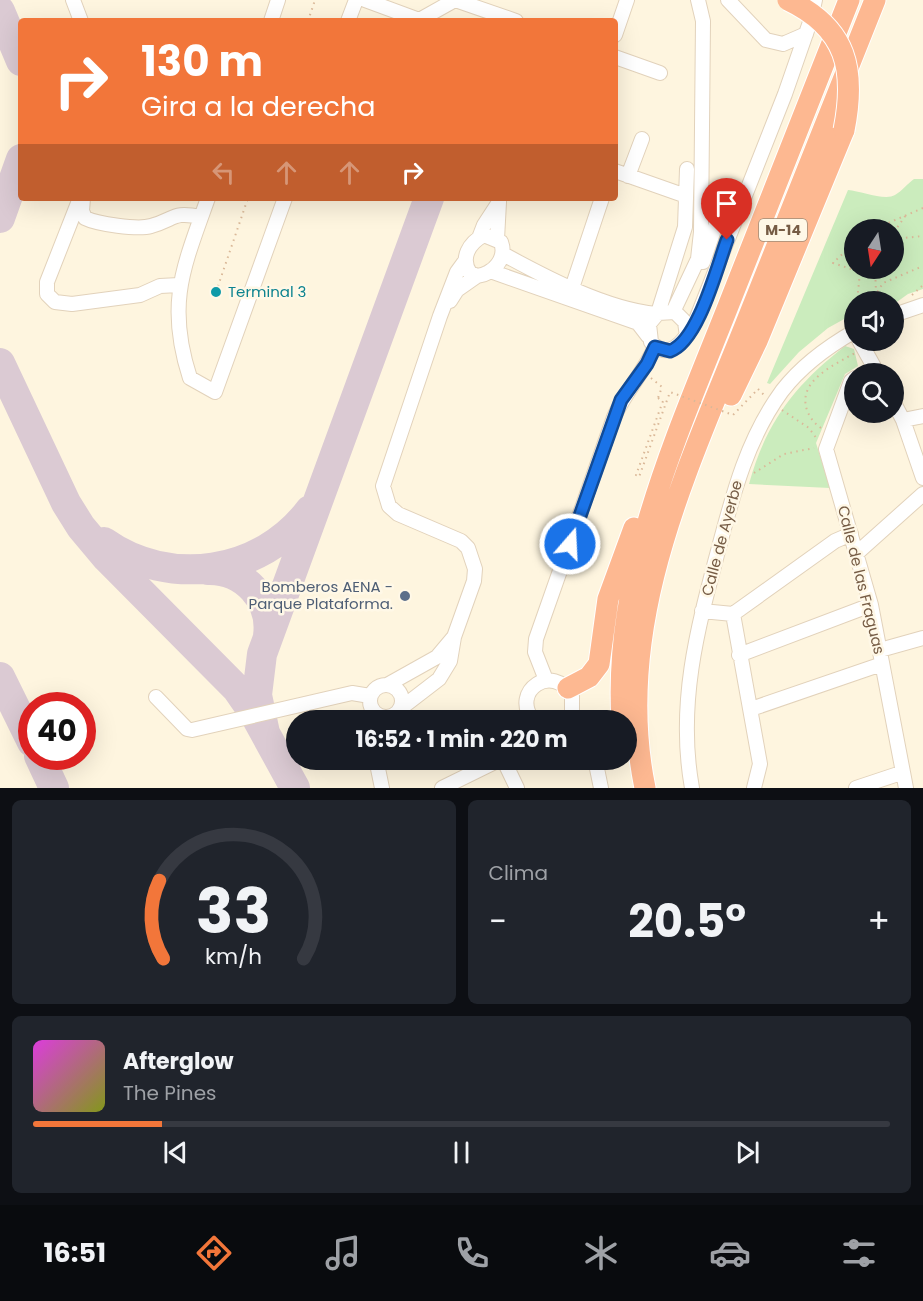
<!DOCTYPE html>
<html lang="es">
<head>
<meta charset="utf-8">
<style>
	body { margin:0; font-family:Poppins,sans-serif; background:#20242c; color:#f1f3f6; height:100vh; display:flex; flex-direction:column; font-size:22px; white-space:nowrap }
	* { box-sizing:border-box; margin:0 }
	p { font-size:20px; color:#9ea1a6 }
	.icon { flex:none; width:33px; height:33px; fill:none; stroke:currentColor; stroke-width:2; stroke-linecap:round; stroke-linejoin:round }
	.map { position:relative; height:788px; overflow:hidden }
	.sheet { display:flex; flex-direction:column; gap:12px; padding:12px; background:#0d0f14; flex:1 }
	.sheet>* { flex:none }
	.hud { position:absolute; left:18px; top:18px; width:600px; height:183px; border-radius:6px; box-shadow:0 6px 24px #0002; background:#f2763a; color:#fff; overflow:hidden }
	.needle { width:39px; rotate:192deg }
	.tools { position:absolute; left:844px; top:219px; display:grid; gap:12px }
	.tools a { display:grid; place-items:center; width:60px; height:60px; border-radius:50%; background:#171b24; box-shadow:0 6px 24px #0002; font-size:30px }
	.speed { position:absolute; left:18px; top:692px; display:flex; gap:12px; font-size:30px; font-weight:700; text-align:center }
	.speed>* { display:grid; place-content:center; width:78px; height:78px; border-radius:50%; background:#171b24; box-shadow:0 6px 24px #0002; line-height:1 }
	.speed .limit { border:9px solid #d22; background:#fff; color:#111 }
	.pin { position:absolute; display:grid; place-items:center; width:51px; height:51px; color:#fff; margin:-62px -26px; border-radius:50% 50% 50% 0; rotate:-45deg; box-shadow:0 0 6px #0007 }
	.pin .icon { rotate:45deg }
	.me { position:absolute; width:66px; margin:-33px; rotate:19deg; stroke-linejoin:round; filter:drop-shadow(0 0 4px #0008) }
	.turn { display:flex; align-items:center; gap:21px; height:126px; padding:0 24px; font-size:27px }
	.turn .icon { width:78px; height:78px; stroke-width:2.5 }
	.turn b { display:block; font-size:42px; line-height:51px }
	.lanes { display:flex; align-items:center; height:57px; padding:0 24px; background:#0003; justify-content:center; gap:30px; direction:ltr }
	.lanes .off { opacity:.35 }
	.big { font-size:45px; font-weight:700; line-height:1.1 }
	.sheet .card { flex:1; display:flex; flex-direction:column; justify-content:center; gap:9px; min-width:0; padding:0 21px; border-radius:9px; background:#20242c }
	.sheet .dial { align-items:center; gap:0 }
	.dial svg { height:156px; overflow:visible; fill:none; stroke:#363941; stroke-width:7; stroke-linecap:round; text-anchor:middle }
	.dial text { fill:#f1f3f6; stroke:none }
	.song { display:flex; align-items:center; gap:18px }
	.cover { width:72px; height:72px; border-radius:9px; background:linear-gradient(135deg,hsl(300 70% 55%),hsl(70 70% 35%)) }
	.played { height:6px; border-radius:3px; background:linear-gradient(90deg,#f2763a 15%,#363941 15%) }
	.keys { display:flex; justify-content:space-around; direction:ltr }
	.heat { display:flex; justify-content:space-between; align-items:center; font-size:33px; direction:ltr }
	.sheet .tiles { flex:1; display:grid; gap:12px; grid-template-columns:1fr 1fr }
	.card:last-child { grid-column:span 2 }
	.trip { position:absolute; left:286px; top:710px; width:351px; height:60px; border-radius:30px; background:#171b24; box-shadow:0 6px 24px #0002; font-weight:700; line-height:60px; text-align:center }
	.dock { display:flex; height:96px; justify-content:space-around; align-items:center; background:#090b0e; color:#9ea1a6 }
	.dock .icon { width:42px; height:42px }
	.dock .active { color:#f2763a }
	.dock b { font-size:27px; color:#f1f3f6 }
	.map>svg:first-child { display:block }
</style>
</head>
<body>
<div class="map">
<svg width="923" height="788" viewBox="0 0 923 788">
	<rect width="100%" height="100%" fill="#fef5df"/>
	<path fill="#cbecbd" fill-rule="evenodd" d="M914,179H923V289L908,294L894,304V302H855V313L828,328L799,352L770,384L767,383L848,190C861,191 885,201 895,195C902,191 908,183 914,179ZM855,230H894V268H855Z
		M845,346L854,349L858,366L845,374L816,443L830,488L749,484C766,422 795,385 845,346Z"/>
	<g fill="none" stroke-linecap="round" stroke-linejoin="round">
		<path stroke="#dbcad3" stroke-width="30" d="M0,11L21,61
			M0,218L21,159
			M0,363L66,503L81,527L107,558L237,689L255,715L295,788
			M104,542C169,588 261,575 310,510
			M208,570C243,569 273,599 268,636
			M0,677L32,742
			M265,733L257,695L262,654L429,198
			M39,756L54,788"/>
		<g stroke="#e2d2bb" stroke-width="16">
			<path id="minor" d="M73,0L81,21
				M365,0L422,21
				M728,0L766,40L783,44L806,34
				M421,19L455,0L516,21
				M271,21L278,0
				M348,21L356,0
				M615,35L627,0
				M615,57L660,73
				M615,171L686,196
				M628,176L642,139
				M80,198L47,282V294L55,302L72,304L140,295L160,286L179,285
				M83,198L82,211L85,218C97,224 138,230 151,226C176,219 172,211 201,217
				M208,198C183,268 166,304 190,378L215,392L285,198
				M484,235L501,242C507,258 494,274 477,276L470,273C460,258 469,243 484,235Z
				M479,238L484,225L499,202
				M497,239L499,202
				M503,254C547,278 606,309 656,314
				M703,262L718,218L722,187
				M490,271L638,323L648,336
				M572,288L602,198
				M450,301L457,290L477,276
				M673,312L698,259L701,232L703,21L698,0
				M658,313L685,227L687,169
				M894,315L923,305
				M687,336L685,322L675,312L658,313L649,324L651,342C670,362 683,341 694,325L785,94L810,22L815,0
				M859,340L878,374
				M855,378L851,381L826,449L871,605L906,788
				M894,403L903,420L923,478
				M903,420L923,416
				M857,553L923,494
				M702,611L733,614
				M733,614L760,764L754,788
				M733,614L835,541L851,534
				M880,650L923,638
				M739,655L871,605
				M546,680L535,652L536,639L614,417C625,392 644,372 655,347
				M370 701a16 16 0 1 1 32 0a16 16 0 1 1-32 0Z
				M387,685L437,657L453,638
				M156,697L187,729L192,730L352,693L370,696
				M400,709L439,679L450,661L454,637L474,581L475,569L468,548L461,541L398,514L389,506L383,486L440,316L457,272L465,261
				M751,709L882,664
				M533,720C510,691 553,662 572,696V712L566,720
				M376,759L382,788
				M506,759L505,763L517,788
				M595,759L601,788
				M442,788L501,759
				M692,788C677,705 697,630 718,551C733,494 747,439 782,391C802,365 827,347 855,331
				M856,788L901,773"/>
		</g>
		<g stroke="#fff" stroke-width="23">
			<path id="highway" d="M731,395L757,341L844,130
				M568,688L589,677L599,664L608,599L634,528
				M622,720C613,576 675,440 727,309C767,206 808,103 849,0
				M645,788C611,624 688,469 747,321C790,214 832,107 875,0"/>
		</g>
		<path stroke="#dab898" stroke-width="2" stroke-dasharray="1.5 4.5" stroke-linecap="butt" d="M308,21L315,0
			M872,230L923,208
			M894,232L906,215
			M894,239L923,236
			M855,242L833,263L860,272L857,302
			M875,268L876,292
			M216,292L248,198
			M912,295L923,285
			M871,302L883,283L923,266
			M651,378L662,387L658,398
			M758,389L764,395
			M782,410L809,428L817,439
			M821,428C814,423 810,418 807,410C797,381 834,365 855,353
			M754,473L784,454L814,448"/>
		<use href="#minor" stroke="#fff" stroke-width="14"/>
		<use href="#highway" stroke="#fdb891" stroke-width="21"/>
		<g stroke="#fff" stroke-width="23" stroke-linecap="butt">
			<path id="highway-bridge" d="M788,0C847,28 856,70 844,130"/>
		</g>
		<path stroke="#dab898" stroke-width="2" stroke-dasharray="1.5 4.5" stroke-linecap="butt" d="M658,398L663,401L636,475L639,477L670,392L733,415L758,389"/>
		<use href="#highway-bridge" stroke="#fdb891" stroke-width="21"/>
	</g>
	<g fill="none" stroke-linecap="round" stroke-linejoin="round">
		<g stroke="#114b97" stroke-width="15">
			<path id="route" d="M570,544L621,400L647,364L655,347L670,351C698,342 717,267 727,240"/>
		</g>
		<use href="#route" stroke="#1a73e8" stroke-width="10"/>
	</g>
	<circle fill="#0f9aa8" stroke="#fff8e7" stroke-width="2" cx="216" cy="292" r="6"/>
	<circle fill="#5c6f8a" stroke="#fff8e7" stroke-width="2" cx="405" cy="596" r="6"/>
	<g text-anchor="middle" stroke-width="5" stroke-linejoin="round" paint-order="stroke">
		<rect fill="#fff8e7" stroke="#9f8b76" stroke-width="1.5" x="759" y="219" width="48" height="22" rx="4.5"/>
		<g font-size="14" font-weight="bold" fill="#765c45">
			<text x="783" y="235">M-14</text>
		</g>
		<g font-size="15" fill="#0d838f" stroke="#fff8e7" text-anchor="start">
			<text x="228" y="297">Terminal 3</text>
		</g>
		<g font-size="15" fill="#765c45" stroke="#fff8e7">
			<text transform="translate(722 538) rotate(-75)" y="5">Calle de Ayerbe</text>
			<text transform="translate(861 580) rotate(76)" y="5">Calle de las Fraguas</text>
		</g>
		<g font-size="15" fill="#4e5e75" stroke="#fff8e7" text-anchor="end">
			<text x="393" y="592">Bomberos AENA -<tspan x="393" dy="17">Parque Plataforma.</tspan></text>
		</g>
	</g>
</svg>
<div class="tools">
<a><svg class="needle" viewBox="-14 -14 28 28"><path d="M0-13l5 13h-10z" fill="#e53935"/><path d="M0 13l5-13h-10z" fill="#9ea1a6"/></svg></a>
<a><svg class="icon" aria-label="sound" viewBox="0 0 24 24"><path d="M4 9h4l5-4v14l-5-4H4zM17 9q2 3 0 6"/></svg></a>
<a><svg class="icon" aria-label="search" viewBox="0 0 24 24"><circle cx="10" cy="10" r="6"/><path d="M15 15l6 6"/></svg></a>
</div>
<div class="speed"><div class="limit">40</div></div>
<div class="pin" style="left:727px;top:240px;background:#d93025"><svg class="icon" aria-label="arrive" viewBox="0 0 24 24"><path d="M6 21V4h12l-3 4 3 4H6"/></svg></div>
<svg class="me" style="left:570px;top:544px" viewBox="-20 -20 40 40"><circle r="17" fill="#1a73e8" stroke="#fff" stroke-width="3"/><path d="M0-11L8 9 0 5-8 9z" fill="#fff"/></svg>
<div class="trip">16:52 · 1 min · 220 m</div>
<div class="hud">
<div class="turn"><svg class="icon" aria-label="right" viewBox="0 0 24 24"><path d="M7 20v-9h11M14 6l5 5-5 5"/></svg><div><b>130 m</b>Gira a la derecha</div></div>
<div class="lanes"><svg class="icon off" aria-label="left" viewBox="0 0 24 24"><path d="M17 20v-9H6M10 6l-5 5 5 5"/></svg><svg class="icon off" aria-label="ahead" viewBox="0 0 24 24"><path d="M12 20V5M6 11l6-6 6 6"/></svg><svg class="icon off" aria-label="ahead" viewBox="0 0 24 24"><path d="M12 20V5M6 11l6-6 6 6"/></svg><svg class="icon" aria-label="right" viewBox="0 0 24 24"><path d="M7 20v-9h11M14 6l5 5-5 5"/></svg></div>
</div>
</div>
<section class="sheet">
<div class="tiles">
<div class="card dial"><svg viewBox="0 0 100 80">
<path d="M14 69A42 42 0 1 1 86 69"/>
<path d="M14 69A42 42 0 0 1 12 29" stroke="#f2763a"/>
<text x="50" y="56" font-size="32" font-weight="700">33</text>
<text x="50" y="72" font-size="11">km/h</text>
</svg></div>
<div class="card"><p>Clima</p>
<div class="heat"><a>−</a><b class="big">20.5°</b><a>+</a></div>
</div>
<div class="card">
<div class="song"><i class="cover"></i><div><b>Afterglow</b><p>The Pines</p></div></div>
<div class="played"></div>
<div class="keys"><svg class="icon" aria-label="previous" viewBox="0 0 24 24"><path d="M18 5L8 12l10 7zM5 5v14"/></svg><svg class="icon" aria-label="pause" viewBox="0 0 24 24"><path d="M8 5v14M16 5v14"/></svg><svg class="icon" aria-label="next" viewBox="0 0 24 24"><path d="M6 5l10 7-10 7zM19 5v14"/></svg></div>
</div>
</div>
</section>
<nav class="dock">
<b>16:51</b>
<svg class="icon active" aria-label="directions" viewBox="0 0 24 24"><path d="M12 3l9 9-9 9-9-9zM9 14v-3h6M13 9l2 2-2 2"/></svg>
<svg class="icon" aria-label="music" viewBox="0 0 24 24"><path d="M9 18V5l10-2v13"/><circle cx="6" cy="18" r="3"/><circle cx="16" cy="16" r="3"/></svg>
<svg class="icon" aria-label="phone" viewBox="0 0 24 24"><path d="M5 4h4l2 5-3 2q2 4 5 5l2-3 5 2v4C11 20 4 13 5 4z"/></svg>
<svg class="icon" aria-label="climate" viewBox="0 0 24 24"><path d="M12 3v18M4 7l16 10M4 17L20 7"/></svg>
<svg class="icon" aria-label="car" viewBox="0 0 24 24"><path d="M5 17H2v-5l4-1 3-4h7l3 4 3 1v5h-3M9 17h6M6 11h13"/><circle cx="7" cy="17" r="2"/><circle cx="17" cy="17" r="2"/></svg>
<svg class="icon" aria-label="filters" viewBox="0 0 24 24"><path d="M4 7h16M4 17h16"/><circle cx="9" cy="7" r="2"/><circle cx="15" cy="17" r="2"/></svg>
</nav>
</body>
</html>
